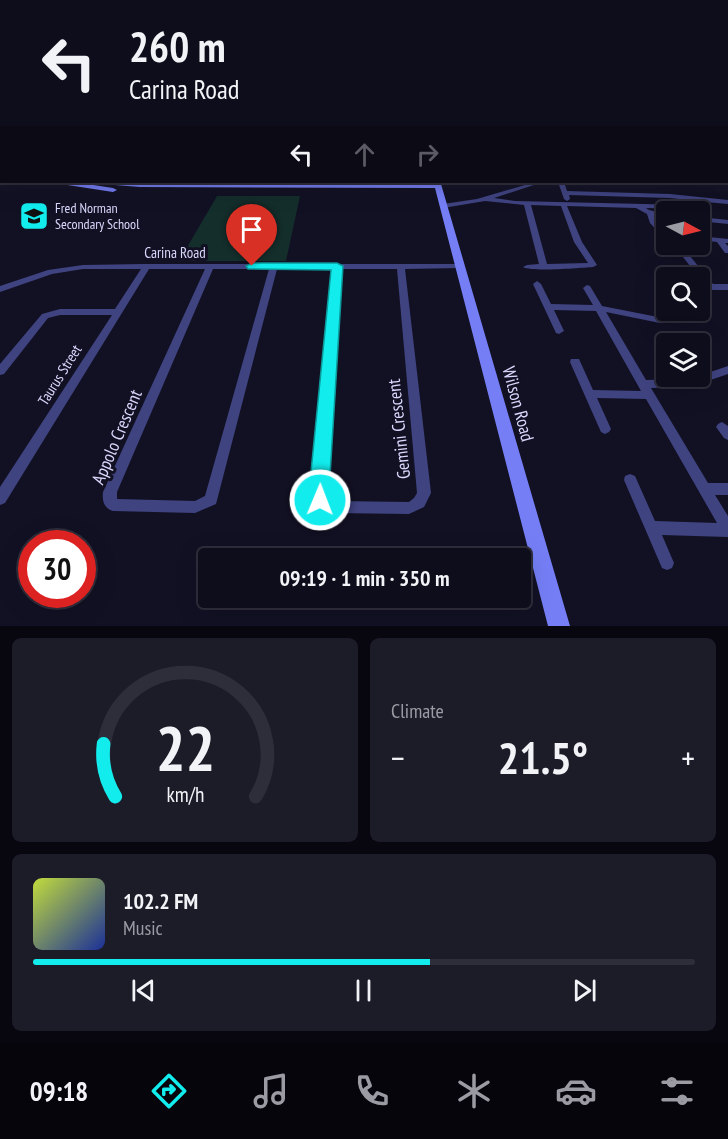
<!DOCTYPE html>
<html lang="en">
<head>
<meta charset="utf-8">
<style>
	body { margin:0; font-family:"PT Sans Narrow",sans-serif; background:#1c1b28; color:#f1f3f6; height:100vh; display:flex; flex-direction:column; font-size:22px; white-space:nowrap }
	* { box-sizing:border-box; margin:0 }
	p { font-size:20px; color:#9b9ca3 }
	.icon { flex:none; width:33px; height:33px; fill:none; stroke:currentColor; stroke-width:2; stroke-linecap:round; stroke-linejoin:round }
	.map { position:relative; height:626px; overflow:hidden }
	.sheet { display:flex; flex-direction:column; gap:12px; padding:12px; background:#08070f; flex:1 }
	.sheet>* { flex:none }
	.hud { position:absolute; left:0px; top:0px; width:729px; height:183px; box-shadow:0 6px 24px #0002,0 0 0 2px #2e2d3a; background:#0e0d1b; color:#f1f3f6; overflow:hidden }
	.needle { width:39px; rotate:97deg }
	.fabs { position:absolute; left:656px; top:201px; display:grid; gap:12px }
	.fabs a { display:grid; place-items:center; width:54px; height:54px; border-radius:6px; background:#0e0d1b; box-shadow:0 6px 24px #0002,0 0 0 2px #2e2d3a; font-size:30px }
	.speed { position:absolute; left:18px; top:530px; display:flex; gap:12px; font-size:30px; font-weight:700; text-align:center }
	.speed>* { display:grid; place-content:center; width:78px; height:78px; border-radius:50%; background:#0e0d1b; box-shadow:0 6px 24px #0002,0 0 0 2px #2e2d3a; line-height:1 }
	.speed .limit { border:9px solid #d22; background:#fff; color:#111 }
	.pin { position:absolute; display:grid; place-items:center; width:51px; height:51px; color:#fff; margin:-62px -26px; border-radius:50% 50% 50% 0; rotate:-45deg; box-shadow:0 0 6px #0007 }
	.pin .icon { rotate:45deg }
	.me { position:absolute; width:66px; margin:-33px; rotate:1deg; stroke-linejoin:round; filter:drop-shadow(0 0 4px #0008) }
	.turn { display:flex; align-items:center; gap:21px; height:126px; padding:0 30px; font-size:27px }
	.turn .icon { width:78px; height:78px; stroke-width:2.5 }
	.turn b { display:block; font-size:42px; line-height:51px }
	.lanes { display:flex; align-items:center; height:57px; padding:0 30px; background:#0003; justify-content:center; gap:30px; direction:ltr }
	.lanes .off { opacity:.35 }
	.big { font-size:45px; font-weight:600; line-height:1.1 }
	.sheet .tile { flex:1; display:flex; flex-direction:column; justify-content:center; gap:9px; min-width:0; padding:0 21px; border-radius:9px; background:#1c1b28 }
	.sheet .dial { align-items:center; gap:0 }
	.dial svg { height:156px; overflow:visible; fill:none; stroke:#2e2d3a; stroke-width:7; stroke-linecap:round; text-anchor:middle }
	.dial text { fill:#f1f3f6; stroke:none }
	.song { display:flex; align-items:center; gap:18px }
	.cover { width:72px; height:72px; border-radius:9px; background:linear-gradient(135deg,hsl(70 70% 55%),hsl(230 70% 35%)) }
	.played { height:6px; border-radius:3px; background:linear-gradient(90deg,#12eced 60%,#2e2d3a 60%) }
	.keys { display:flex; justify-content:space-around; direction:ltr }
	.heat { display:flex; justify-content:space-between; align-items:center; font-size:33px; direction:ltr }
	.sheet .tiles { flex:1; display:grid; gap:12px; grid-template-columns:1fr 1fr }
	.tile:last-child { grid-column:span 2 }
	.trip { position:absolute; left:198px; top:548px; width:333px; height:60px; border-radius:6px; background:#0e0d1b; box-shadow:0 6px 24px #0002,0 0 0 2px #2e2d3a; font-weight:600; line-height:60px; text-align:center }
	.tab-bar { display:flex; height:96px; justify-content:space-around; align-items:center; background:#06050b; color:#9b9ca3 }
	.tab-bar .icon { width:42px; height:42px }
	.tab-bar .on { color:#12eced }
	.tab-bar b { font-size:27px; color:#f1f3f6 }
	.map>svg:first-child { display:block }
</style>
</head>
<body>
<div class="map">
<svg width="728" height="626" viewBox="0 0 728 626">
	<rect width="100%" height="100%" fill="#121124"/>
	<path fill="#142e2b" d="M217,196H300L286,261H179Z"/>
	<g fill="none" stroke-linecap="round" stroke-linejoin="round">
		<path fill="#3f4380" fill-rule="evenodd" d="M535,182H543L494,198L515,201L686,205L689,200L670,198L569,195L570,199L567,201L564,199L558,182H564L567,191L670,194L728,200V204L695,201L690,208L688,209L646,208L649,210L666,214V218L654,215L655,221L666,231V237H663L650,223L647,214L636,208L567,206L582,242L597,265L593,267C579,268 532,272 523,267L527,265L539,264L524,205L485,201L443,208L440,206L443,204L477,199ZM531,205L561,206L574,242L588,263L547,264Z
			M699,217L728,220V224L699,221Z
			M699,236L728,239V243H725L728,246V253H725L717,242L699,240Z
			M673,244H680L713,284H728V290H699V284H704Z
			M144,264H463L464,266L463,268H460L405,269L431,493L424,507L409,514L334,513L319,507L312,492L333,269H277L216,504L195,513L113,511C104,508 102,501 103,492L205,269H149L5,503L0,505V487L112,315H60L48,318L4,374L0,375V364L42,314L60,309H115L141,269H83L52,274L0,292V286L48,270L83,265ZM213,269H269L205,496L195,501L117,499V492ZM341,269H397L417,493L414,498L409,502L334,501L326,495Z
			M537,281L541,284L551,304L593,305L583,288L587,285L590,286L602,306L663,318L665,320L663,322L660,323L606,312L646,380L690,379L728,366V374L690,387L651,388L708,483H728V495H715L728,516V537L662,535L674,563L672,568L667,570L662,568L624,480L625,476L630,474L635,476L655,521L717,523L646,399L597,398L611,429L609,432L605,434L601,432L570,362L571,359H579L593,390L641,391L596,311L554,310L564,331L559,334L556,333L533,284Z
			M722,422L728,426V440L724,438L716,427L718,424Z"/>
		<path fill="#757ef5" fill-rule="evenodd" d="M0,161H2V165H0Z
			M57,182H74L113,188L117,190L113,192L61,184Z
			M99,182L441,184L570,626H548L435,188L140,187L103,184Z"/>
	</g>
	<linearGradient id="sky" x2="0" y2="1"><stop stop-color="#0a0914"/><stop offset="0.55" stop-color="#333850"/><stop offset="1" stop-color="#333850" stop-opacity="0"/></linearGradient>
	<rect width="728" height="194" fill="url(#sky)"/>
	<path fill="#12eced" stroke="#0c999a" stroke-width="1.5" d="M252,263H337L343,266L329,492L330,500L327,506L320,509L313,506L309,492L331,270L248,269L246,266Z"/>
	<defs>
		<g id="school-square" transform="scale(1.5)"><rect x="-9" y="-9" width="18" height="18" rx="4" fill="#12eced" stroke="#121124"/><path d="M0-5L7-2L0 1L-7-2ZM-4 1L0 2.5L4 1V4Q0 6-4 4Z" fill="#111"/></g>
	</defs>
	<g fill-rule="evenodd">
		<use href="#school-square" x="34" y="216"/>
	</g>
	<g text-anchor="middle" stroke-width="6" stroke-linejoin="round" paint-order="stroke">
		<g font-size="14" fill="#d8d7fc" stroke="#121124" text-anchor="start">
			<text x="55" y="213">Fred Norman<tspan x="55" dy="16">Secondary School</tspan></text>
		</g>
		<g font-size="15" fill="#d8d7fc" stroke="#121124">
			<text x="175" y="258">Carina Road</text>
			<text transform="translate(60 375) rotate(-58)" y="5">Taurus Street</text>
		</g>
		<g font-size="18" fill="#d8d7fc" stroke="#121124">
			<text transform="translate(518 404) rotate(75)" y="6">Wilson Road</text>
			<text transform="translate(399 429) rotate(-96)" y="6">Gemini Crescent</text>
			<text transform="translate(117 437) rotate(-67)" y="6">Appolo Crescent</text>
		</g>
	</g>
</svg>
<div class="fabs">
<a><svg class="needle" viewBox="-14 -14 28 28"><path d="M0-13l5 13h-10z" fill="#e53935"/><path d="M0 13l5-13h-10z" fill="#9b9ca3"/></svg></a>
<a><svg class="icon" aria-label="search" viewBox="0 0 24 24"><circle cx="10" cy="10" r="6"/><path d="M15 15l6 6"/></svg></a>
<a><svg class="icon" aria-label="layers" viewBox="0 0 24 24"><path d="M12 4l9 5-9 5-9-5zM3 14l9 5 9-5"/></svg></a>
</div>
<div class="speed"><div class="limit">30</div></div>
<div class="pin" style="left:252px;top:266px;background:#d93025"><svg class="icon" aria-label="arrive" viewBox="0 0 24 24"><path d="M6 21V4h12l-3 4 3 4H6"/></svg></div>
<svg class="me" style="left:320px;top:500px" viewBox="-20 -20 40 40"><circle r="17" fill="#12eced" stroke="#fff" stroke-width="3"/><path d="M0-11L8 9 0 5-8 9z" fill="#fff"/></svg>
<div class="trip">09:19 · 1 min · 350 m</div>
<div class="hud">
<div class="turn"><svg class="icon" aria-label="left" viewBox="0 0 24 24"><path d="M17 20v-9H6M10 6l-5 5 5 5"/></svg><div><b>260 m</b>Carina Road</div></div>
<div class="lanes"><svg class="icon" aria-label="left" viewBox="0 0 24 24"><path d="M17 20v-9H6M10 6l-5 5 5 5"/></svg><svg class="icon off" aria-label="ahead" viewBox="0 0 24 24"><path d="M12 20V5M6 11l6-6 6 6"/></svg><svg class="icon off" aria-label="right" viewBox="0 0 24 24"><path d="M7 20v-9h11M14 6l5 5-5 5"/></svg></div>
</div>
</div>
<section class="sheet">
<div class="tiles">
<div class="tile dial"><svg viewBox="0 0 100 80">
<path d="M14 69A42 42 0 1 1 86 69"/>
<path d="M14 69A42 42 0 0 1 8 42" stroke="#12eced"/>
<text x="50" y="56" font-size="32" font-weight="700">22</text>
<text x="50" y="72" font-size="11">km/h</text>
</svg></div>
<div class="tile"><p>Climate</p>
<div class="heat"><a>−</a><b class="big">21.5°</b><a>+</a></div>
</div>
<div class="tile">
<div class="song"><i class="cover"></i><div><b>102.2 FM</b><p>Music</p></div></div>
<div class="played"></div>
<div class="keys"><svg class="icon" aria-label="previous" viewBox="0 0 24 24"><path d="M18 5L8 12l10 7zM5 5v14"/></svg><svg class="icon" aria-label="pause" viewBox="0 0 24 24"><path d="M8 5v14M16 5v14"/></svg><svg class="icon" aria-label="next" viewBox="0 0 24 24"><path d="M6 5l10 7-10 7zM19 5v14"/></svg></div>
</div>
</div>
</section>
<nav class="tab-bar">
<b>09:18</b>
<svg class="icon on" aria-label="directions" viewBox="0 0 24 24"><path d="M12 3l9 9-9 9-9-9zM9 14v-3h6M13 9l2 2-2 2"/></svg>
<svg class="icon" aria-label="music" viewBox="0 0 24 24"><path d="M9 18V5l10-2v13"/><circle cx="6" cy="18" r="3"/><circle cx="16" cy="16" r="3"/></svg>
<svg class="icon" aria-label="phone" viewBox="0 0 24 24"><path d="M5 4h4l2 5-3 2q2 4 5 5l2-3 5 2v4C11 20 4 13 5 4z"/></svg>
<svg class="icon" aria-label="climate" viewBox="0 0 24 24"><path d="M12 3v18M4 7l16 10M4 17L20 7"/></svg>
<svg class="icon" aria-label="car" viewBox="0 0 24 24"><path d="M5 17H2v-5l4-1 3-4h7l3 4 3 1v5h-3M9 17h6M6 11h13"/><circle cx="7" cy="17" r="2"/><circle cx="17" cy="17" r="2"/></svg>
<svg class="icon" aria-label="filters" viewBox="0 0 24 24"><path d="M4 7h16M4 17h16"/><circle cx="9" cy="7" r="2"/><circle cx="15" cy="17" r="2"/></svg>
</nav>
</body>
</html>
